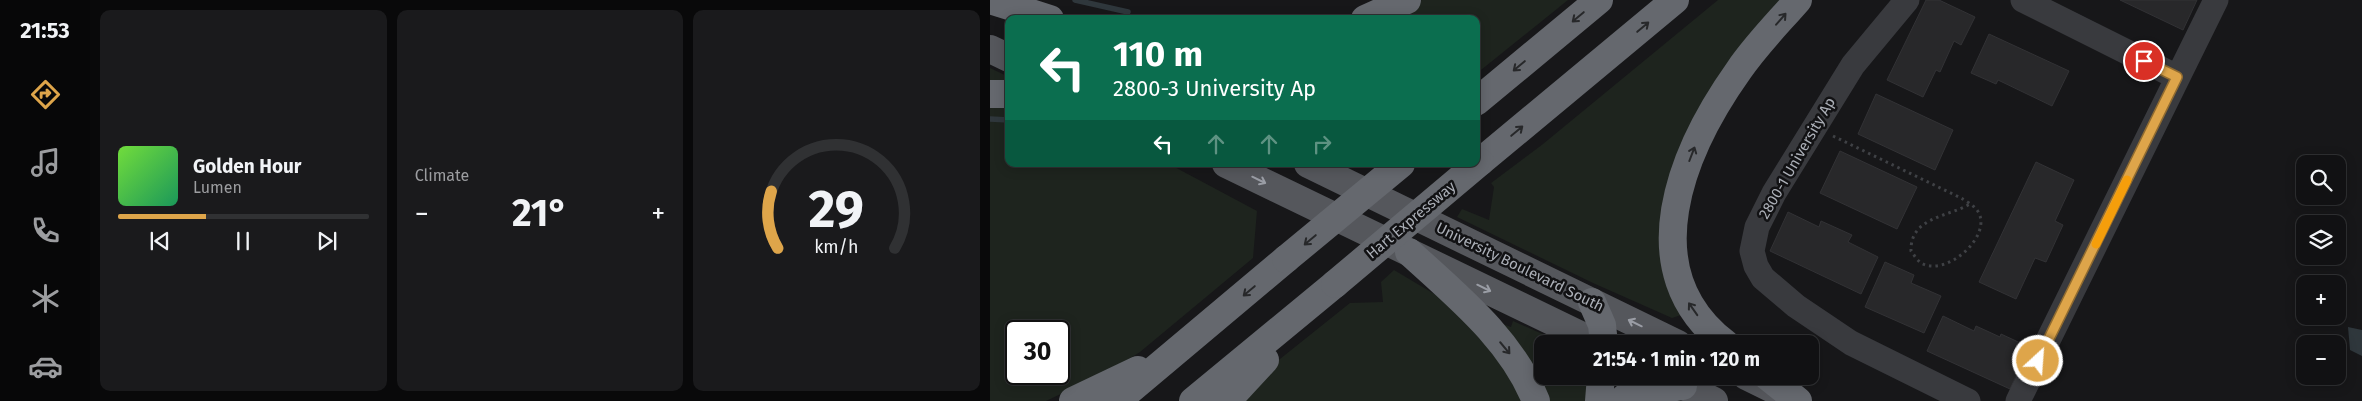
<!DOCTYPE html>
<html lang="en">
<head>
<meta charset="utf-8">
<style>
	body { margin:0; font-family:"Fira Sans",sans-serif; background:#1a1a1c; color:#f1f3f6; height:100vh; display:flex; flex-direction:column; font-size:19px; white-space:nowrap }
	* { box-sizing:border-box; margin:0 }
	p { font-size:16px; color:#9c9da0 }
	.icon { flex:none; width:28px; height:28px; fill:none; stroke:currentColor; stroke-width:2; stroke-linecap:round; stroke-linejoin:round }
	.map { position:relative; flex:1; overflow:hidden }
	.details { display:flex; flex-direction:column; gap:10px; padding:10px; background:#09090a; width:900px }
	.details>* { flex:none }
	.top-card { position:absolute; left:15px; top:15px; width:475px; height:152px; border-radius:10px; box-shadow:0 2px 12px #0003,0 0 0 1px #303133; background:#0b6e4f; color:#fff; overflow:hidden }
	.tools { position:absolute; left:1306px; top:155px; display:grid; gap:10px }
	.tools a { display:grid; place-items:center; width:50px; height:50px; border-radius:10px; background:#111113; box-shadow:0 2px 12px #0003,0 0 0 1px #303133; font-size:25px }
	.speed { position:absolute; left:15px; top:320px; display:flex; gap:10px; font-size:25px; font-weight:700; text-align:center }
	.speed>* { display:grid; place-content:center; width:65px; height:65px; border-radius:50%; background:#111113; box-shadow:0 2px 12px #0003,0 0 0 1px #303133; line-height:1 }
	.speed .limit { border:2px solid #111; border-radius:8px; background:#fff; color:#111 }
	.pin { position:absolute; display:grid; place-items:center; width:42px; height:42px; color:#fff; margin:-21px; border:2px solid #fff; border-radius:50%; box-shadow:0 1px 5px #0007 }
	.me { position:absolute; width:55px; margin:-28px; rotate:26deg; stroke-linejoin:round; filter:drop-shadow(0 0 4px #0008) }
	.turn { display:flex; align-items:center; gap:18px; height:105px; padding:0 25px; font-size:22px }
	.turn .icon { width:65px; height:65px; stroke-width:2.5 }
	.turn b { display:block; font-size:35px; line-height:42px }
	.lanes { display:flex; align-items:center; height:48px; padding:0 25px; background:#0003; justify-content:center; gap:25px; direction:ltr }
	.lanes .off { opacity:.35 }
	.big { font-size:38px; font-weight:700; line-height:1.1 }
	.details .tile { flex:1; display:flex; flex-direction:column; justify-content:center; gap:8px; min-width:0; padding:0 18px; border-radius:10px; background:#1a1a1c }
	.details .dial { align-items:center; gap:0 }
	.dial svg { height:130px; overflow:visible; fill:none; stroke:#303133; stroke-width:7; stroke-linecap:round; text-anchor:middle }
	.dial text { fill:#f1f3f6; stroke:none }
	.song { display:flex; align-items:center; gap:15px }
	.cover { width:60px; height:60px; border-radius:8px; background:linear-gradient(135deg,hsl(100 70% 55%),hsl(150 70% 35%)) }
	.played { height:5px; border-radius:2px; background:linear-gradient(90deg,#dea54a 35%,#303133 35%) }
	.keys { display:flex; justify-content:space-around; direction:ltr }
	.heat { display:flex; justify-content:space-between; align-items:center; font-size:28px; direction:ltr }
	.details .tiles { flex:1; display:grid; gap:10px; grid-template-columns:repeat(3,1fr) }
	.trip { position:absolute; left:544px; top:335px; width:285px; height:50px; border-radius:10px; background:#111113; box-shadow:0 2px 12px #0003,0 0 0 1px #303133; font-weight:700; line-height:50px; text-align:center }
	main { display:flex; flex:1; min-height:0 }
	.tab-bar { display:flex; flex-direction:column; width:90px; justify-content:space-around; align-items:center; background:#070708; color:#9c9da0 }
	.tab-bar .icon { width:35px; height:35px }
	.tab-bar .on { color:#dea54a }
	.tab-bar b { font-size:22px; color:#f1f3f6 }
	.map>svg:first-child { display:block }
</style>
</head>
<body>
<main>
<nav class="tab-bar">
<b>21:53</b>
<svg class="icon on" aria-label="directions" viewBox="0 0 24 24"><path d="M12 3l9 9-9 9-9-9zM9 14v-3h6M13 9l2 2-2 2"/></svg>
<svg class="icon" aria-label="music" viewBox="0 0 24 24"><path d="M9 18V5l10-2v13"/><circle cx="6" cy="18" r="3"/><circle cx="16" cy="16" r="3"/></svg>
<svg class="icon" aria-label="phone" viewBox="0 0 24 24"><path d="M5 4h4l2 5-3 2q2 4 5 5l2-3 5 2v4C11 20 4 13 5 4z"/></svg>
<svg class="icon" aria-label="climate" viewBox="0 0 24 24"><path d="M12 3v18M4 7l16 10M4 17L20 7"/></svg>
<svg class="icon" aria-label="car" viewBox="0 0 24 24"><path d="M5 17H2v-5l4-1 3-4h7l3 4 3 1v5h-3M9 17h6M6 11h13"/><circle cx="7" cy="17" r="2"/><circle cx="17" cy="17" r="2"/></svg>
</nav>
<section class="details">
<div class="tiles">
<div class="tile">
<div class="song"><i class="cover"></i><div><b>Golden Hour</b><p>Lumen</p></div></div>
<div class="played"></div>
<div class="keys"><svg class="icon" aria-label="previous" viewBox="0 0 24 24"><path d="M18 5L8 12l10 7zM5 5v14"/></svg><svg class="icon" aria-label="pause" viewBox="0 0 24 24"><path d="M8 5v14M16 5v14"/></svg><svg class="icon" aria-label="next" viewBox="0 0 24 24"><path d="M6 5l10 7-10 7zM19 5v14"/></svg></div>
</div>
<div class="tile"><p>Climate</p>
<div class="heat"><a>−</a><b class="big">21°</b><a>+</a></div>
</div>
<div class="tile dial"><svg viewBox="0 0 100 80">
<path d="M14 69A42 42 0 1 1 86 69"/>
<path d="M14 69A42 42 0 0 1 10 34" stroke="#dea54a"/>
<text x="50" y="56" font-size="32" font-weight="700">29</text>
<text x="50" y="72" font-size="11">km/h</text>
</svg></div>
</div>
</section>
<div class="map">
<svg width="1372" height="401" viewBox="0 0 1372 401">
	<rect width="100%" height="100%" fill="#171719"/>
	<path fill="#1e241e" fill-rule="evenodd" d="M432,0H578L486,74V19H391Z
		M728,0H799L686,175L694,314L682,318L603,283L467,217L472,209L499,220L504,187L501,183L553,144Z
		M0,68L19,77V87L0,85Z
		M0,103H19V164H179L267,211L263,258L150,352L123,369L56,401H0ZM26,331H69V374H26Z
		M404,270L451,298L477,318L537,401H247L275,371L360,303L393,302L391,282Z
		M523,321L575,344H552V376H603L601,401H557L510,323L521,327Z"/>
	<path fill="#2f373c" d="M1358,327L1372,330V356L1360,350Z"/>
	<g fill="none" stroke-linecap="round" stroke-linejoin="round">
		<path stroke="#2f373c" stroke-width="5.5" d="M85,0L138,12
			M0,119L19,120"/>
	</g>
	<path fill="#28282a" stroke="#323235" d="M936,0H949L985,17L971,45L964,41L950,72L946,70L933,97L897,80Z
		M1130,0H1207L1193,30Z
		M999,34L1079,71L1062,106L1008,80L1006,84L981,73Z
		M886,94L963,130L945,170L868,134Z
		M850,151L927,187L907,229L830,193Z
		M1046,162L1084,180L1065,221L1073,225L1056,262L1045,258L1026,299L989,282Z
		M798,212L829,227L831,221L862,235L858,242L888,257L871,294L780,251Z
		M895,262L924,275L921,283L951,296L934,333L875,307Z
		M953,316L984,331L986,326L1010,337L1011,334L1039,347L1020,389L937,351Z"/>
	<g fill="none" stroke-linecap="round" stroke-linejoin="round">
		<path stroke="#3f4145" stroke-width="3" stroke-dasharray="2.5 4" stroke-linecap="butt" d="M843,136L971,198C976,201 983,205 987,210C1005,234 957,278 931,263C927,260 924,255 921,251C920,217 958,217 980,204"/>
		<path stroke="#393a3e" stroke-width="25" d="M917,0L863,65L784,193L767,227L762,251L766,266L773,278L806,306L861,343L978,401
			M1033,0L1187,77
			M1028,401L1226,0"/>
		<path stroke="#55575c" stroke-width="28" d="M0,49L19,58
			M236,164L609,344
			M318,164L688,344
			M674,376L724,401
			M756,376L799,397"/>
		<path stroke="#65686e" stroke-width="28" d="M0,0L60,19
			M375,19L417,0
			M0,94H19
			M486,102L609,0
			M490,162L685,0
			M419,252C467,296 521,339 546,401
			M602,302L612,325L614,344
			M736,344C640,271 692,150 749,70C766,45 788,23 808,0
			M777,376L808,401
			M83,401L148,370
			M127,401L296,259
			M203,401L345,284
			M237,401L275,360
			M609,401L611,376
			M631,401L639,394L693,386"/>
		<path stroke="#65686e" stroke-width="28" d="M296,259L411,164
			M345,284L490,162"/>
	</g>
	<defs><path id="oneway-shaft" d="M-6 0H5M1.5-3L5.5 0L1.5 3" fill="none" stroke-width="1.6" stroke-linecap="round" stroke-linejoin="round" transform="scale(1.25)"/></defs>
	<g stroke="#27282a">
		<use href="#oneway-shaft" transform="translate(588 17) rotate(140)"/>
		<use href="#oneway-shaft" transform="translate(791 19) rotate(-49)"/>
		<use href="#oneway-shaft" transform="translate(653 27) rotate(-40)"/>
		<use href="#oneway-shaft" transform="translate(529 66) rotate(140)"/>
		<use href="#oneway-shaft" transform="translate(527 131) rotate(-40)"/>
		<use href="#oneway-shaft" transform="translate(702 154) rotate(-69)"/>
		<use href="#oneway-shaft" transform="translate(320 240) rotate(140)"/>
		<use href="#oneway-shaft" transform="translate(259 291) rotate(140)"/>
		<use href="#oneway-shaft" transform="translate(703 309) rotate(-125)"/>
		<use href="#oneway-shaft" transform="translate(515 348) rotate(50)"/>
	</g>
	<g stroke="#9a9da5">
		<use href="#oneway-shaft" transform="translate(269 180) rotate(26)"/>
		<use href="#oneway-shaft" transform="translate(494 288) rotate(26)"/>
		<use href="#oneway-shaft" transform="translate(645 323) rotate(-154)"/>
	</g>
	<g fill="none" stroke-linecap="round" stroke-linejoin="round">
		<g stroke="#906b30" stroke-width="12">
			<path id="route" d="M1048,361L1187,77L1154,61"/>
		</g>
		<use href="#route" stroke="#dea54a" stroke-width="9"/>
		<path stroke="#f59e0b" stroke-width="9" d="M1106,244L1137,180"/>
	</g>
	<g text-anchor="middle" stroke-width="5" stroke-linejoin="round" paint-order="stroke">
		<g font-size="15" fill="#abafb7" stroke="#121214">
			<text transform="translate(807 158) rotate(-60)" y="5">2800-1 University Ap</text>
			<text transform="translate(421 220) rotate(-40)" y="5">Hart Expressway</text>
			<text transform="translate(530 267) rotate(26)" y="5">University Boulevard South</text>
		</g>
	</g>
</svg>
<div class="tools">
<a><svg class="icon" aria-label="search" viewBox="0 0 24 24"><circle cx="10" cy="10" r="6"/><path d="M15 15l6 6"/></svg></a>
<a><svg class="icon" aria-label="layers" viewBox="0 0 24 24"><path d="M12 4l9 5-9 5-9-5zM3 14l9 5 9-5"/></svg></a>
<a>+</a>
<a>−</a>
</div>
<div class="speed"><div class="limit">30</div></div>
<div class="pin" style="left:1154px;top:61px;background:#d93025"><svg class="icon" aria-label="arrive" viewBox="0 0 24 24"><path d="M6 21V4h12l-3 4 3 4H6"/></svg></div>
<svg class="me" style="left:1048px;top:361px" viewBox="-20 -20 40 40"><circle r="17" fill="#dea54a" stroke="#fff" stroke-width="3"/><path d="M0-11L8 9 0 5-8 9z" fill="#fff"/></svg>
<div class="trip">21:54 · 1 min · 120 m</div>
<div class="top-card">
<div class="turn"><svg class="icon" aria-label="left" viewBox="0 0 24 24"><path d="M17 20v-9H6M10 6l-5 5 5 5"/></svg><div><b>110 m</b>2800-3 University Ap</div></div>
<div class="lanes"><svg class="icon" aria-label="left" viewBox="0 0 24 24"><path d="M17 20v-9H6M10 6l-5 5 5 5"/></svg><svg class="icon off" aria-label="ahead" viewBox="0 0 24 24"><path d="M12 20V5M6 11l6-6 6 6"/></svg><svg class="icon off" aria-label="ahead" viewBox="0 0 24 24"><path d="M12 20V5M6 11l6-6 6 6"/></svg><svg class="icon off" aria-label="right" viewBox="0 0 24 24"><path d="M7 20v-9h11M14 6l5 5-5 5"/></svg></div>
</div>
</div>
</main>
</body>
</html>
